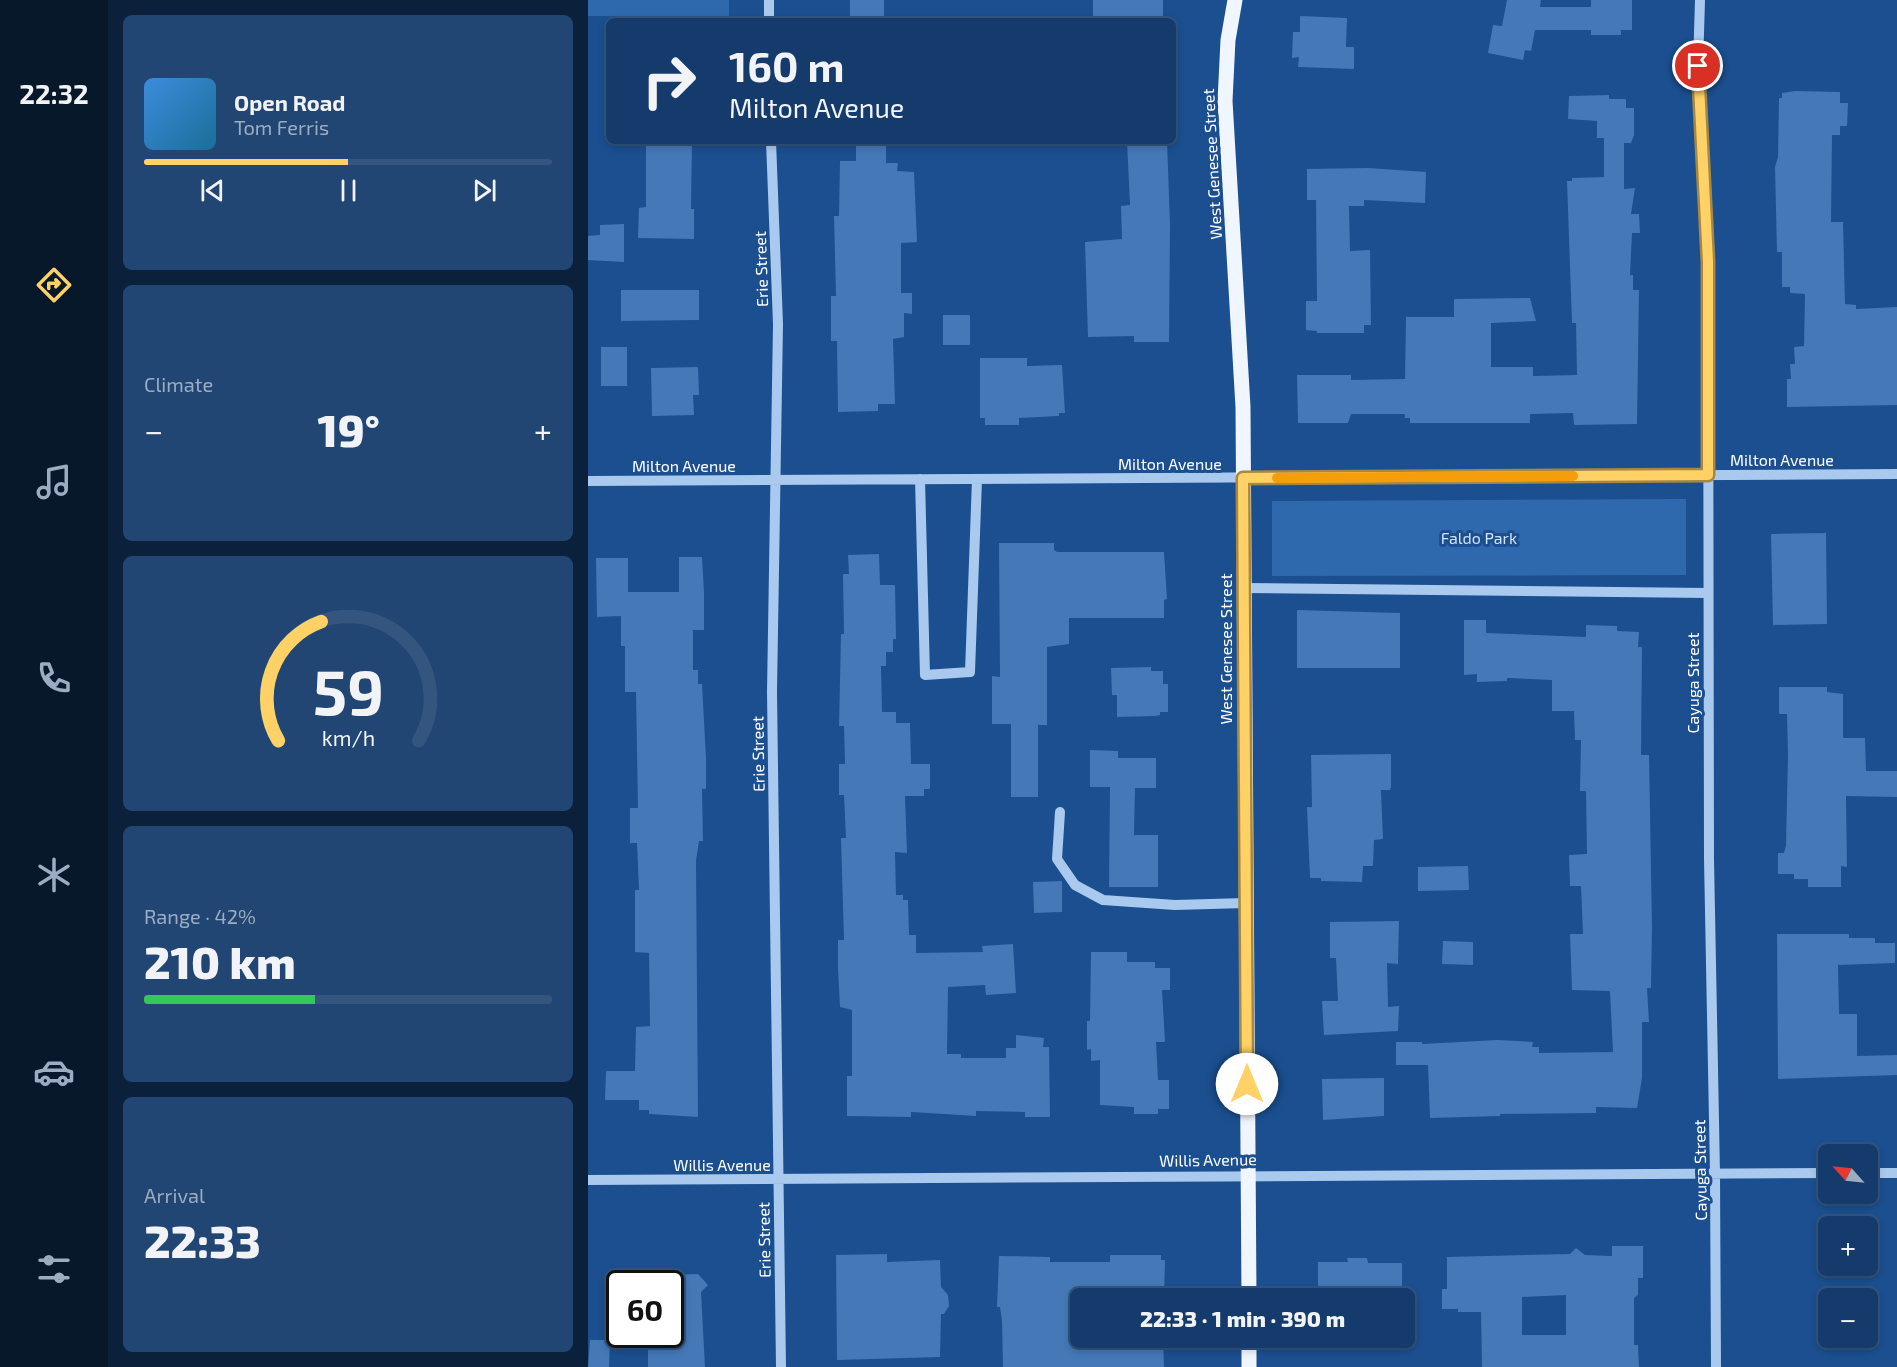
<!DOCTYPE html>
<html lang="en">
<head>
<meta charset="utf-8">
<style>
	body { margin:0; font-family:"Exo 2",sans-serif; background:#214673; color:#f1f3f6; height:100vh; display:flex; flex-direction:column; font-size:22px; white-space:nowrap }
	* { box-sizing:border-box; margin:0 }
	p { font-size:20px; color:#9dadc1 }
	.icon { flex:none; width:33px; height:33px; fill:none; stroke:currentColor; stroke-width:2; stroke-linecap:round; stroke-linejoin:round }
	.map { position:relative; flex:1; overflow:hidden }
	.sheet { display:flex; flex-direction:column; gap:15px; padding:15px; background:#0b203b; width:480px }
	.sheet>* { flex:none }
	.hud { position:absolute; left:18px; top:18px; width:570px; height:126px; border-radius:9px; box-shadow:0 3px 9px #0003,0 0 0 2px #33557e; background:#143b6b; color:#f1f3f6; overflow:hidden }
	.needle { width:39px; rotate:297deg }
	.fabs { position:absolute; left:1230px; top:1144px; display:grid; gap:12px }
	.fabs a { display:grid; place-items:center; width:60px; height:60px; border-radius:9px; background:#143b6b; box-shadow:0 3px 9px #0003,0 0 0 2px #33557e; font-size:30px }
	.speed { position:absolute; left:18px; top:1270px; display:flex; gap:12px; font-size:30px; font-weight:700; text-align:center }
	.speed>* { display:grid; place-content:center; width:78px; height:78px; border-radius:50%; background:#143b6b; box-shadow:0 3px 9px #0003,0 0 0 2px #33557e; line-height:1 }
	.speed .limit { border:3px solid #111; border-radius:9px; background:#fff; color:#111 }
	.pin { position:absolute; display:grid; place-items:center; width:51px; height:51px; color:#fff; margin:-26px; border:3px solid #fff; border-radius:50%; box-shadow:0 2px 6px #0007 }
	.me { position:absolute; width:66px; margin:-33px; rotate:0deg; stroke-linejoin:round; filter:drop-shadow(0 0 4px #0008) }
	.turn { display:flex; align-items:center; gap:21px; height:126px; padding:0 24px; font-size:27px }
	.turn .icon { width:78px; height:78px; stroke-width:2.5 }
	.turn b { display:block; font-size:42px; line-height:51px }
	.big { font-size:45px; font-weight:800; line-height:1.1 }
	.sheet .tile { flex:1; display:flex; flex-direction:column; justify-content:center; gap:9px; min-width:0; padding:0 21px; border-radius:9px; background:#214673 }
	.sheet .dial { align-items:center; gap:0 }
	.dial svg { height:156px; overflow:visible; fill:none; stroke:#33557e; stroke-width:7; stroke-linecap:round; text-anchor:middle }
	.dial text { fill:#f1f3f6; stroke:none }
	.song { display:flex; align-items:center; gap:18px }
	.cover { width:72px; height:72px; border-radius:9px; background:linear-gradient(135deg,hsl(210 70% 55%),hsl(200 70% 35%)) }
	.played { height:6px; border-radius:3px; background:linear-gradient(90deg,#ffd166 50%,#33557e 50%) }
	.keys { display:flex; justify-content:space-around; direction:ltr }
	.heat { display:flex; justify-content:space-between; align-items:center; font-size:33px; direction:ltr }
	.charge { height:9px; border-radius:4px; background:linear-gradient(90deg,#34c759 42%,#33557e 0) }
	.trip { position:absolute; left:482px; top:1288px; width:345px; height:60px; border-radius:9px; background:#143b6b; box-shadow:0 3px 9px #0003,0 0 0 2px #33557e; font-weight:800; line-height:60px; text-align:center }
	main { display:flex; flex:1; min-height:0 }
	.tabs { display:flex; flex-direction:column; width:108px; justify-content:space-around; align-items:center; background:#08182b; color:#9dadc1 }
	.tabs .icon { width:42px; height:42px }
	.tabs .current { color:#ffd166 }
	.tabs b { font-size:27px; color:#f1f3f6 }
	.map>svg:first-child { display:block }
</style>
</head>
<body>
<main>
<nav class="tabs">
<b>22:32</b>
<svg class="icon current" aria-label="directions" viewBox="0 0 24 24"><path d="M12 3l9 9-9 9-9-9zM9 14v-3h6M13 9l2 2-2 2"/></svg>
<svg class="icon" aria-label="music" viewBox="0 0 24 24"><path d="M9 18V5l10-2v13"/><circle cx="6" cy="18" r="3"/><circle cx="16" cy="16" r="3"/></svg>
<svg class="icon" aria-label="phone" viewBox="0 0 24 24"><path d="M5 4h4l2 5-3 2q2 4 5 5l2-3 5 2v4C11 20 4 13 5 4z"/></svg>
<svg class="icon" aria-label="climate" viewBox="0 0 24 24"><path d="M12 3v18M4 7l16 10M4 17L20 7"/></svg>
<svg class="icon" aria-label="car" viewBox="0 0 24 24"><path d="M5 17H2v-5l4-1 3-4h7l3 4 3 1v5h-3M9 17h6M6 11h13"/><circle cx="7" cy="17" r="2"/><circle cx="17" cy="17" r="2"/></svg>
<svg class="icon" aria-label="filters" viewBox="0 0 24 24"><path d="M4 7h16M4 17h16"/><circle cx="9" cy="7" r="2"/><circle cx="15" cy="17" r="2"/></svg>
</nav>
<section class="sheet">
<div class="tile">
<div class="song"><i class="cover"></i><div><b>Open Road</b><p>Tom Ferris</p></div></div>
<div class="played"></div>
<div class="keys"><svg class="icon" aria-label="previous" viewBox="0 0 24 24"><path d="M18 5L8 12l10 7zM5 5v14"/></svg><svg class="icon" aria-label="pause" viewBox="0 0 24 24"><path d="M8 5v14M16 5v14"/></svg><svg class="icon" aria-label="next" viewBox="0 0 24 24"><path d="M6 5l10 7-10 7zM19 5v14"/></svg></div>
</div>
<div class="tile"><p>Climate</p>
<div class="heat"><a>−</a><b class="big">19°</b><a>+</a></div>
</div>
<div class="tile dial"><svg viewBox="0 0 100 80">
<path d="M14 69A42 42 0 1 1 86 69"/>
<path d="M14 69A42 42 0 0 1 36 8" stroke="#ffd166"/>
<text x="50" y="56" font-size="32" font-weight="700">59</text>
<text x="50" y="72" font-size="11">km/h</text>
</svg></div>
<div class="tile"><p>Range · 42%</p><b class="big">210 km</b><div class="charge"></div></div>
<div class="tile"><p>Arrival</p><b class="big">22:33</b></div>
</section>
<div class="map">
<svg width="1309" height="1367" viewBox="0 0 1309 1367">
	<rect width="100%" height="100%" fill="#1b4f8f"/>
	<path fill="#2e69ad" d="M0,0H141V17L0,16Z
		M1098,499V575L684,576V501Z"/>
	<path fill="#4478b7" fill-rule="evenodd" d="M262,0H296V21H262Z
		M505,0H575V21H505Z
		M919,0H953L952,7H1003V0H1044V30H1033V35H1003V30H947L943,51L937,50L935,60L900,53L905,25L914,26Z
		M712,16L759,18L758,47H766V69L710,67L711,57L704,58L705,32H712Z
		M1207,91L1252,92V103H1260L1259,126H1252V135H1244L1243,222H1255L1257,304L1268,305V309L1309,307V405L1199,407V379H1203L1202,364H1207L1206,347L1216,346L1217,294L1202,293V287H1194V252H1189L1187,167L1190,157L1191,98H1194V93Z
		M1021,95V99H1038V108H1046V135L1043,143H1036V189L1047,188L1043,214H1051L1052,233H1044L1042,275H1045V290H1051L1049,424L986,425L985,413L942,414V423H822V418H817V414H763L760,423H710L709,375H763V380L817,379L818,317H866V299L942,298L948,321L903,323V367H945V376L989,375L988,323H984L979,181H984V178L1016,177V138H1009V121L980,119L981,96Z
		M58,141H104L103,209H106V239L50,238L51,208L58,207Z
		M268,141H298V163H310L309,171L326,172L329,242L313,243V293H324V314L316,313V337L305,339L307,404H290V411L250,412L249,341H243V296H248L246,216H251L252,161H268Z
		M539,141H579L582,224L581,342H546V336L500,337L497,242L534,239L533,206L542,205Z
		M780,168L838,172L837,203L776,200V206H761L762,251L782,250L783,325H776V333H729V331L718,330V301H729L728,200H719V169Z
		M36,224V262L0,260V236L12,235V225Z
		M33,290H111V320L33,321Z
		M355,315H382V345H355Z
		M13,347H39V386H13Z
		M392,358H439V366L474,365L477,413H471V416L431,418V425H397V418H392Z
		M110,367L111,395H105L106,415L64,416L63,368Z
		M1238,533L1239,624L1185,625L1183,534Z
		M411,543H466V550L469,552H576L579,599L576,600V618H481V644L459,647V725H450V797H423V724H404V676L412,677Z
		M291,554L292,585H307L308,639H305V652H298V666H293L294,712H308V723H322L323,764H342V789H336V796H317L319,853L307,852L308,895H315V900H320L321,935H328V953L395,952L394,946L425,944L428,993L398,995L397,985L360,987L359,1054H373V1058H418V1048H428V1035L456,1038L455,1047H461L462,1117H437V1112L388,1111V1116L323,1112V1117L259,1116V1076H264V1010L252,1007L250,968V940H256L253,838H258L256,795H251V764H257L256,726H251L253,634H256L255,574H261L260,555Z
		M91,557H114L116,592V630H105V670H110V684H114L118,758V789H114L115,841H111L108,861L110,1117L61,1114V1110H51V1100H17L18,1071H47L48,1027L62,1026L61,953L47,952V890H51L49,843H42V808H50L48,692H37V646H33V616L9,617L8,558H40V592H91Z
		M709,610L812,613V668H709Z
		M876,620H898V633L998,637V625L1029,626V631L1051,632L1050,647H1054L1053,755H1061L1064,928L1063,988H1059L1061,1022H1054V1078L1049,1108L1008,1107V1113L912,1114V1116L842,1118L840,1065H808V1042H834V1044L910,1040L945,1042L944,1047H951V1053L1025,1052L1022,991L984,990L982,934H995L993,886H982L981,855L999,854L998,791H992L993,740H987L986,711H964V680L919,678V681L889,682V674L876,675Z
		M563,667V671H575V684H580V712H572V715L567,716L529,717V695H524L523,668Z
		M1191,687H1239V692L1255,694V738H1277L1278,771H1309V797L1258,796L1259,867L1253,866V887H1220V879H1206V874H1190V853H1196L1198,845L1200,755L1199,714H1191Z
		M502,750L530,751V758H568V788H547L546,835H570V887H521L522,787H502Z
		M803,754V787L802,790H793L795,839L786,840L785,866H775L774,882L733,881V878H722L719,807H724L723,755Z
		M880,866L881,890L830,891V867Z
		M474,881V912L446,913L445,882Z
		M811,921L810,964L799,963L800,1007L811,1006L810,1031L736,1035L734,1001H750L748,958H742V922Z
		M1189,934H1261V938H1287V943H1307V963L1250,965L1251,1014H1269V1056L1309,1055V1075L1190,1079Z
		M855,941L885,942V965L854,964Z
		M503,952H539V962H567V968H582V990H574L577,1042H568L570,1080H581V1109H570V1114H546V1107L512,1105V1060L503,1061V1049L499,1050V1021H502Z
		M796,1078V1116L735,1120L734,1079Z
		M1024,1246H1055V1278H1050V1295L1046,1298V1345H1050L1051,1367H894L893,1312H870V1309H854V1289H859V1257L982,1254L988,1248L997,1255L1024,1256ZM978,1295V1335H934V1297Z
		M299,1254V1262L352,1260L353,1287L360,1295L361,1306L356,1314H353L352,1357L249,1360L248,1255Z
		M522,1255H573V1260H577L576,1299H492V1338H575L576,1367H415L414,1321L412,1307H409L411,1256L462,1257V1262H522Z
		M759,1258H779L780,1263H814V1289L730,1290V1262H760Z
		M110,1274L120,1285L113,1292L117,1367H60V1347H66V1336H82V1275Z
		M2,1340H22L21,1367H0Z"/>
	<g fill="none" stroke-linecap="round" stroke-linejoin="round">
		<path stroke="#a9c9ee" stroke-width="10" d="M1112,0L1110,66L1120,262L1121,859L1127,1173L1128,1367
			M181,21V0
			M183,141L190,324L184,692L193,1367
			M332,479L337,675L382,672L389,479
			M0,481L1309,474
			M656,588L1120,593
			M472,812L469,859L487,885L515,900L587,905L658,903
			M1280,1173H1309
			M0,1180C414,1178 827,1174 1240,1173"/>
		<path stroke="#f0f6ff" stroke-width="15" d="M647,0L640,40L637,101L655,407L661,1299
			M661,1338V1367"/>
	</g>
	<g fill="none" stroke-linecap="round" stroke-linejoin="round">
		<g stroke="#a68842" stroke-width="15">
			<path id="route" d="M659,1084L655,478L1120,475V262L1110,66"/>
		</g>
		<use href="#route" stroke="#ffd166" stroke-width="10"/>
		<path stroke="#f59e0b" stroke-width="10" d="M689,478L985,476"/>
	</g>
	<g text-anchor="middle" stroke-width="6" stroke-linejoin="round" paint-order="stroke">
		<g font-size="16" fill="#fff" stroke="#1b4f8f">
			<text transform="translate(624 164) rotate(-93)" y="6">West Genesee Street</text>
			<text transform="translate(173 269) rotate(-92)" y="6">Erie Street</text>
			<text x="1194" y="466">Milton Avenue</text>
			<text x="582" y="470">Milton Avenue</text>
			<text x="96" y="472">Milton Avenue</text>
			<text transform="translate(638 649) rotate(-90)" y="6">West Genesee Street</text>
			<text transform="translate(1105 683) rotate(-90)" y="6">Cayuga Street</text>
			<text transform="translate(170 754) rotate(-91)" y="6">Erie Street</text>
			<text transform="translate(620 1160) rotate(-1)" y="6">Willis Avenue</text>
			<text x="134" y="1171">Willis Avenue</text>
			<text transform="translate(1112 1170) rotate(-91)" y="6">Cayuga Street</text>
			<text transform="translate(176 1240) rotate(-91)" y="6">Erie Street</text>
		</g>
		<g font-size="16" fill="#cfe3fa" stroke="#1b4f8f">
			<text x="891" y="544">Faldo Park</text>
		</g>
	</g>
</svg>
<div class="fabs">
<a><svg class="needle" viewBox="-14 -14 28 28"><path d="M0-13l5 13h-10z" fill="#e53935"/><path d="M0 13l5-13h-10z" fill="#9dadc1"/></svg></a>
<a>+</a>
<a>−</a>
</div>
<div class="speed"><div class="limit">60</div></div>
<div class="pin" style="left:1110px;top:66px;background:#d93025"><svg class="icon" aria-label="arrive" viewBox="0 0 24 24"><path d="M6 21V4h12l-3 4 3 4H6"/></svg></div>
<svg class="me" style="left:659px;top:1084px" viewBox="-20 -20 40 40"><circle r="19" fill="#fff"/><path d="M0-13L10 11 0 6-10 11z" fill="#ffd166"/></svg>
<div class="trip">22:33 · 1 min · 390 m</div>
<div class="hud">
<div class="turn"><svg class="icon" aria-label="right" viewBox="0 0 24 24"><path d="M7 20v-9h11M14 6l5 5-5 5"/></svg><div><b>160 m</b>Milton Avenue</div></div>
</div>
</div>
</main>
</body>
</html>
